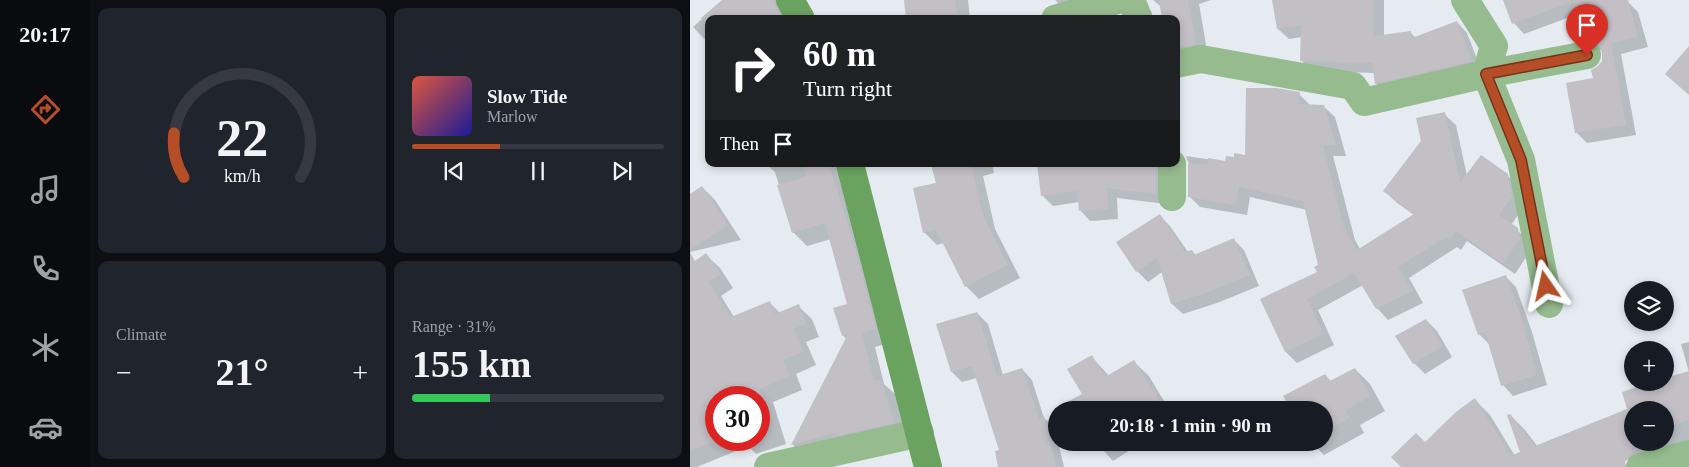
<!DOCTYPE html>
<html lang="en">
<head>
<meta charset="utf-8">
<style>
	body { margin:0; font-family:Georgia,serif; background:#20242c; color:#f1f3f6; height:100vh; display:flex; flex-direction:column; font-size:19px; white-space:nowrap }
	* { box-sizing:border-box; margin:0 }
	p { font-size:16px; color:#9ea1a6 }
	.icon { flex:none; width:28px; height:28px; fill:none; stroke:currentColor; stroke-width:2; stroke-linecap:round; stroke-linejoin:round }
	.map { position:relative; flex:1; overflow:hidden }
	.details { display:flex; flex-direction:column; gap:8px; padding:8px; background:#0d0f14; width:600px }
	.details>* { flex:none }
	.top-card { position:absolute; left:15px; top:15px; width:475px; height:152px; border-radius:10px; box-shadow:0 2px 8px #0003; background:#202124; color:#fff; overflow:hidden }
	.controls { position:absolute; left:934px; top:281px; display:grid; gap:10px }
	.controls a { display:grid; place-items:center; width:50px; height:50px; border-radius:50%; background:#171b24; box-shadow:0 2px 8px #0003; font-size:25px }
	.speed { position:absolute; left:15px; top:386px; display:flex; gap:10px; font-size:25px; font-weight:700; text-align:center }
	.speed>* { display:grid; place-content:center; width:65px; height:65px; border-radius:50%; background:#171b24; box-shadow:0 2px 8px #0003; line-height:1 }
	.speed .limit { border:8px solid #d22; background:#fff; color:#111 }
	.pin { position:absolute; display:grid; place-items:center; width:42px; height:42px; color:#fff; margin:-51px -21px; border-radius:50% 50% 50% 0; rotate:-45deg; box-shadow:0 0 5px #0007 }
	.pin .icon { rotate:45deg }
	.me { position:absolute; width:55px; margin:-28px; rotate:349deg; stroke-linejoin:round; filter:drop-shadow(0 0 4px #0008) }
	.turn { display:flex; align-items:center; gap:18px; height:105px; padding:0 15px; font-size:22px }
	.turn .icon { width:65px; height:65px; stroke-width:2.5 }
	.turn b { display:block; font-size:35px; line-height:42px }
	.then { display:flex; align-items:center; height:48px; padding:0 15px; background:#0003; gap:10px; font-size:19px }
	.big { font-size:38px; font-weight:800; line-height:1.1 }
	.details .tile { flex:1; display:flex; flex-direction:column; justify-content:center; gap:8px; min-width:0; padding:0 18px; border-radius:10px; background:#20242c }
	.details .dial { align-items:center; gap:0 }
	.dial svg { height:130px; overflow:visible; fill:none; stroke:#363941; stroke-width:7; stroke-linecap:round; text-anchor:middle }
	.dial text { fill:#f1f3f6; stroke:none }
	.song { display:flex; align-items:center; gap:15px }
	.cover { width:60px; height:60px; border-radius:8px; background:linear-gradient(135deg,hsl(10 70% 55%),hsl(240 70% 35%)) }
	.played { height:5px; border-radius:2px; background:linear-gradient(90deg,#b54e26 35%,#363941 35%) }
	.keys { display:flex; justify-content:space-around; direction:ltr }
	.heat { display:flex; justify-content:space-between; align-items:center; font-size:28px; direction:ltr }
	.charge { height:8px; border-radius:4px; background:linear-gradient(90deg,#34c759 31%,#363941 0) }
	.details .tiles { flex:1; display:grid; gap:8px; grid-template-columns:repeat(2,1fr) }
	.trip { position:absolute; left:358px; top:401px; width:285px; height:50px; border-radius:25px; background:#171b24; box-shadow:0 2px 8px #0003; font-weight:800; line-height:50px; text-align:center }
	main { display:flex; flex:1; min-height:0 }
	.dock { display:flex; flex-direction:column; width:90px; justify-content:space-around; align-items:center; background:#090b0e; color:#9ea1a6 }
	.dock .icon { width:35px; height:35px }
	.dock .on { color:#b54e26 }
	.dock b { font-size:22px; color:#f1f3f6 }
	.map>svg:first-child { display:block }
</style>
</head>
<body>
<main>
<nav class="dock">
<b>20:17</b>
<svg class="icon on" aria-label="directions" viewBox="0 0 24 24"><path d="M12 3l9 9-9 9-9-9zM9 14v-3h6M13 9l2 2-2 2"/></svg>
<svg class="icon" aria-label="music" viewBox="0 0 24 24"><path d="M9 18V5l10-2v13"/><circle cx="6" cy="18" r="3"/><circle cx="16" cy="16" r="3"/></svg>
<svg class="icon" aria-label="phone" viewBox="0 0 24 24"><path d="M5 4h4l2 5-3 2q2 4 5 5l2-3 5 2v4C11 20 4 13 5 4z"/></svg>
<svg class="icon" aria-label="climate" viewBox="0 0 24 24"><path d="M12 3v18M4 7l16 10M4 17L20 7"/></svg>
<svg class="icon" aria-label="car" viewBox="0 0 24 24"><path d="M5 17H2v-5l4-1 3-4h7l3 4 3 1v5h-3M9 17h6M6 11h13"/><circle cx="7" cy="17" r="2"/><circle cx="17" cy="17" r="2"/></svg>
</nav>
<section class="details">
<div class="tiles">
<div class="tile dial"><svg viewBox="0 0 100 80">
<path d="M14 69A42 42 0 1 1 86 69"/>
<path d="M14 69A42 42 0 0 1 8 42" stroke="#b54e26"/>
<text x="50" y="56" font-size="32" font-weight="700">22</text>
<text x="50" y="72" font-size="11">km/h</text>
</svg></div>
<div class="tile">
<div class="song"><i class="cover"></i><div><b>Slow Tide</b><p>Marlow</p></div></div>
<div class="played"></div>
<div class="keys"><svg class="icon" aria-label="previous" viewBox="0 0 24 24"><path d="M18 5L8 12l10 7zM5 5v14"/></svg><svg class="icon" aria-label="pause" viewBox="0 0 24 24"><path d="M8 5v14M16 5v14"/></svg><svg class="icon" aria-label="next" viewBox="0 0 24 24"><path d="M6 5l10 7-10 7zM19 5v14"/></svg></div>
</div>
<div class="tile"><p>Climate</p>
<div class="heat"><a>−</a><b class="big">21°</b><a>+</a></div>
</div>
<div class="tile"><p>Range · 31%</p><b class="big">155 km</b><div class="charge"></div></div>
</div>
</section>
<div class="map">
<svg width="999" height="467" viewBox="0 0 999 467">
	<rect width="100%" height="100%" fill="#e5ebf1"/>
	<path fill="#0003" fill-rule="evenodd" d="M34,0H87L99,19H19V44L3,27Z
		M215,0H278L280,19H217Z
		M365,0H426L378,14Z
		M463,0H521L509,4L518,56L486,58V19Z
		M583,0H694V36L720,32L726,38L767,22L777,33L792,72L696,94L686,83L684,73L622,71L611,60L612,37L599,39L588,29Z
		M815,0H936L948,12L958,47L931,54L946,135L897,143L886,132L908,67L913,61V50H905L894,39L888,14L834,34L824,23Z
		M609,94L620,105L633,106L645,117L656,156H643L665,240L670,249L724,215L706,202L695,191L754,114L766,125L777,176L817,175L828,186L833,208L821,225L839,241L841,250L825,274L777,241L771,250L767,247L719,278L733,303L698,320L687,308L673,285L628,310L644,345L607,363L596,352L572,299L629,272L630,265L617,210L560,197L557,215L510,207L499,196V164L496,156L536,162L556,156Z
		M76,164H148L199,343L185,347L194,384L205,394L217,437L116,458L103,445L156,339L153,335L158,305L141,239L117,246L103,232L85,172Z
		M242,164H302L304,173L293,176L305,229L330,278L289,299L276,286L254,243L247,245L234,232L247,184Z
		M348,164H482L476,204L427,198L428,219L400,221L390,210L389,202L363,206L352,195Z
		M12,187L25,200L51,240L0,252V195Z
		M469,215L480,226L498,252L502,251L506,255L543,239L554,250L569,286L527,303L493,314L482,304L472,272L458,282L447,271L428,243Z
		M16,255L30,268L43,288L31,296L44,317L80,303L90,313L108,306L122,319L129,337L116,342L126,365L106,374L112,390L83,402L96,444L66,454L58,446L7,467H0V265ZM26,398H69V440H26Z
		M815,276L826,287L842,332L857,385L823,396L813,385L801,346L789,334Z
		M287,313L298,324L313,375L332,369L342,380L354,418L365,428L366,442H368L374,467H310L311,450L287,378L272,382L262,372L248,325Z
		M736,320L747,331L762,357L735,374L724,363Z
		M999,342V372L991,344Z
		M401,356L419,376L444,362L459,376L477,406L469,410H386L393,394Z
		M665,369L680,384L695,411L670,425L674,433L634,455L621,442H634V410H602L635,375L642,382Z
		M999,372V440L934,461L937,467H712L735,444L785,400L800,415L825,456L831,453L820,415L835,430L848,447L938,409L975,382V380ZM942,410H975V442H942Z
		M406,442H453L423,461Z"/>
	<path fill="#c2bfc5" d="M32,0H84L86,8L93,19H10Z
		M214,0H265L268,19H216Z
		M469,0H498L506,44L486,48V19H472Z
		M582,0H683L684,36L721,31L722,38L767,21L782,61L685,84L682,63L610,61L611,25L587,29Z
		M813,0H881V2L822,24Z
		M883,0H938L948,37L921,43L936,125L885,133L876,83L903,78L901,70L908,66L912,61V53L909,45L903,40H893Z
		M999,46V95L975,74Z
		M556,88H586L610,92L609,104L634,105L646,145H633L654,228L667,250L724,214L693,191L731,141L726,118L755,112L770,183L791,155L818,174L822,197L809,215L828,228L830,239L813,264L766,231L760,240L756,237L708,267L723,291L686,309L664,273L617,299L634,334L595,352L570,299L627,272L624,267L628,265L613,201L549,187L546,205L498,197V164H517L518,158L535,161L536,156L544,157V153L555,155Z
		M112,164H139L164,244L186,329L172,333L184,381L191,379L204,423L146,436L145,433L101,445L158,334L152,336L143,308L157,304L135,223L102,233L87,185L116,177Z
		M241,164H281L293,216L318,265L275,287L246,230L233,233L223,188L246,183Z
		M347,164H466V194L417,188L418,209L389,211L387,191L351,196Z
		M12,186L38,225L0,250V194Z
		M470,214L495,252L502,250L504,255L544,238L560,275L516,293L481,304L467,258L446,272L426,242Z
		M0,252L5,261L16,253L31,274L19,282L41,317L80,301L85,314L109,304L116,324L104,329L113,352L93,360L100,376L70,389L73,398H26V441L0,451Z
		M816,275L832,320L847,375L811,386L795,332L788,335L772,290Z
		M287,312L307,376L332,368L349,419L354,416L366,467H308L305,451L309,450L282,366L261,372L246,324Z
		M736,319L753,346L723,364L705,336Z
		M402,355L415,377L444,360L473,407L469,410H385L379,401L392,394L377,369Z
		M665,368L681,396L656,410L660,418L634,432V410H601L593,396L635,374L640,381Z
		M999,371V420L975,428V410H942V454L939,456L935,462V467H711L701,457L726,433L735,442L766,412L785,398L821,456L830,452L817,415L820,414L845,446L937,409L932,392L962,382H975V378Z"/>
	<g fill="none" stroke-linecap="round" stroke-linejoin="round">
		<path stroke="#95bb8e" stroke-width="28" d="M441,0L449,19
			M775,0L804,46L796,74L831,160L859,304
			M365,19L427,0
			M486,64L511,59L663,86L674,102L796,74L897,55
			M482,197V164
			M78,467L230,433
			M950,467L999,454"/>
		<path stroke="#6aa25f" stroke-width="28" d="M100,0L111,19
			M160,164L238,467"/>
	</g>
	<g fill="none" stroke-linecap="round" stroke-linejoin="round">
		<g stroke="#763319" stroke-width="12">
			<path id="route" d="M856,286L831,160L796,74L897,55"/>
		</g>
		<use href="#route" stroke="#b54e26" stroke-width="9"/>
	</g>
</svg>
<div class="controls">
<a><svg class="icon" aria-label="layers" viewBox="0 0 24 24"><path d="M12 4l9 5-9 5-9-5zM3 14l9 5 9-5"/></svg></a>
<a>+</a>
<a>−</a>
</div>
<div class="speed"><div class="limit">30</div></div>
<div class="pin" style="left:897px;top:55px;background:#d93025"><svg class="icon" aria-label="arrive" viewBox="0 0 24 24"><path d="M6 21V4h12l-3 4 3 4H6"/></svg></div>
<svg class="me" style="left:856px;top:286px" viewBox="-20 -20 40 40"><path d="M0-17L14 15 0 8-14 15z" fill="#b54e26" stroke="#fff" stroke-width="4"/></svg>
<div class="trip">20:18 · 1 min · 90 m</div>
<div class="top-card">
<div class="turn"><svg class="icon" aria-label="right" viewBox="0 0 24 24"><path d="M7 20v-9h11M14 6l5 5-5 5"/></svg><div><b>60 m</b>Turn right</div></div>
<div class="then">Then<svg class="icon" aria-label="arrive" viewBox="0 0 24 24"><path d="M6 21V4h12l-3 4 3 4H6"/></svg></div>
</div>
</div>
</main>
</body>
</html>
